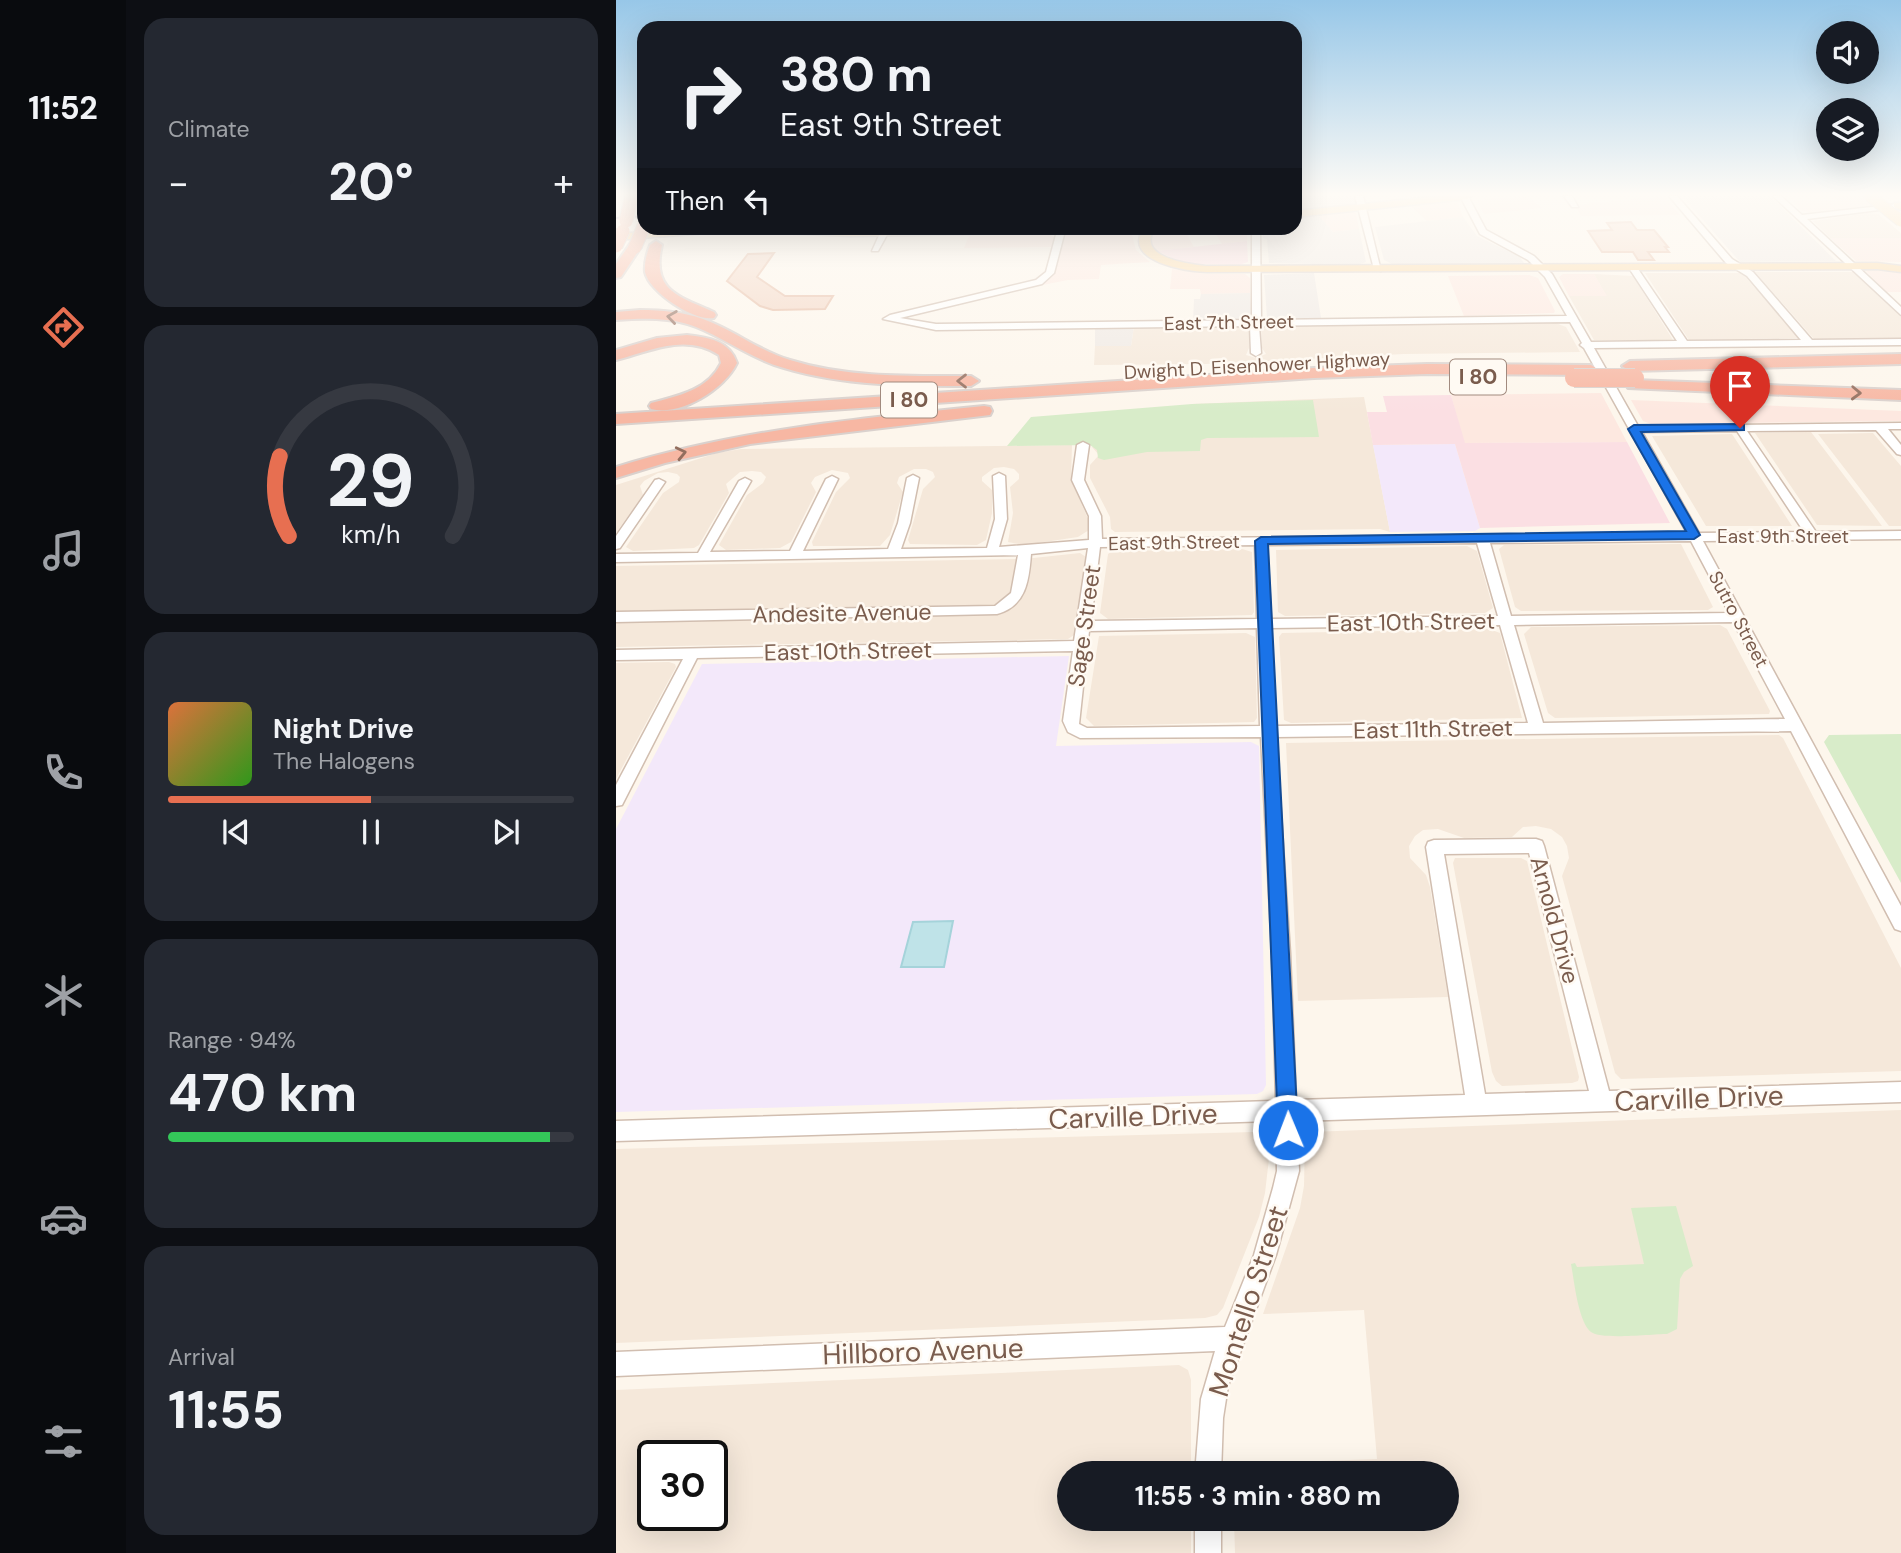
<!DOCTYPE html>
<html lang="en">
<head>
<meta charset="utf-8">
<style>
	body { margin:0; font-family:"DM Sans",sans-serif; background:#242831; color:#f1f3f6; height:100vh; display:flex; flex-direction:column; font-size:26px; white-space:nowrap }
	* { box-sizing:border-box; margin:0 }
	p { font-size:23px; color:#9ea1a6 }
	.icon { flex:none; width:38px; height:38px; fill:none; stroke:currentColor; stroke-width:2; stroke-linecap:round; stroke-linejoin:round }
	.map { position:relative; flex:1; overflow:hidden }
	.details { display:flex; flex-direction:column; gap:18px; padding:18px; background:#0d0f14; width:490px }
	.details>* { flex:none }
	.guide { position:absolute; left:21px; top:21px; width:665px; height:214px; border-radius:21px; box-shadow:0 7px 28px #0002; background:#171b24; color:#f1f3f6; overflow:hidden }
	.controls { position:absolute; left:1200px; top:21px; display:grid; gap:14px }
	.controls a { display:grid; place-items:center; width:63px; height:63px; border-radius:50%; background:#171b24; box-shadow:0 7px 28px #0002; font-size:35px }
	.speed { position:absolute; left:21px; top:1440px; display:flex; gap:14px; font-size:35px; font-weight:700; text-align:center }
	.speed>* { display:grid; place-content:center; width:91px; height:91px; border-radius:50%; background:#171b24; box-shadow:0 7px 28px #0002; line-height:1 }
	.speed .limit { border:4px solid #111; border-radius:10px; background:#fff; color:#111 }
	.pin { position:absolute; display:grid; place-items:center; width:60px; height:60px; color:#fff; margin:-72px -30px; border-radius:50% 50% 50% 0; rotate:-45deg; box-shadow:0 0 7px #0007 }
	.pin .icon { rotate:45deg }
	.me { position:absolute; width:77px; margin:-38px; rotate:359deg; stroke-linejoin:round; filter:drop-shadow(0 0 5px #0008) }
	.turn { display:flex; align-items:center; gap:24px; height:147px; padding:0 28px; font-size:32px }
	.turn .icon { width:91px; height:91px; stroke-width:2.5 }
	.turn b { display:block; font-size:49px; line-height:60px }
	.then { display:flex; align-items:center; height:66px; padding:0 28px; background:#0003; gap:14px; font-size:26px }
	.big { font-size:52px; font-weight:700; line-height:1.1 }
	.details .card { flex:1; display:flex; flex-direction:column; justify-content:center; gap:10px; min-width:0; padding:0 24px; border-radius:21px; background:#242831 }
	.details .dial { align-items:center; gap:0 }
	.dial svg { height:182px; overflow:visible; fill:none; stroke:#363941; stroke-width:7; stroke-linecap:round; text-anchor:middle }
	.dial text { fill:#f1f3f6; stroke:none }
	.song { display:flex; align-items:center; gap:21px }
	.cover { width:84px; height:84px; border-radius:10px; background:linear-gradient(135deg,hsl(20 70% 55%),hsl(110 70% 35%)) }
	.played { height:7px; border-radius:4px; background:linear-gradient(90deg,#e76f51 50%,#363941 50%) }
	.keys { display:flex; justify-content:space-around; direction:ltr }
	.heat { display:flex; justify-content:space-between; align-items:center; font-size:38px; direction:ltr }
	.charge { height:10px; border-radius:5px; background:linear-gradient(90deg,#34c759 94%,#363941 0) }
	.trip { position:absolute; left:441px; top:1461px; width:402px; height:70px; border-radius:35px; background:#171b24; box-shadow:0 7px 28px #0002; font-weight:700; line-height:70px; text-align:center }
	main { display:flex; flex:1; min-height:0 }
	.tab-bar { display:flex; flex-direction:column; width:126px; justify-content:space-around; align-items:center; background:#090b0e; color:#9ea1a6 }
	.tab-bar .icon { width:49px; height:49px }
	.tab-bar .current { color:#e76f51 }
	.tab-bar b { font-size:32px; color:#f1f3f6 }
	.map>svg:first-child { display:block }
</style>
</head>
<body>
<main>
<nav class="tab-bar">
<b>11:52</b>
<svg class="icon current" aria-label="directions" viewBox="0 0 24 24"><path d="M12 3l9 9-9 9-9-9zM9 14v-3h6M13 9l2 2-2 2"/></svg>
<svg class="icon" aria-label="music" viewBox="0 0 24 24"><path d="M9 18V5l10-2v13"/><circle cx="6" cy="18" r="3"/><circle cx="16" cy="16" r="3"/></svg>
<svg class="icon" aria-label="phone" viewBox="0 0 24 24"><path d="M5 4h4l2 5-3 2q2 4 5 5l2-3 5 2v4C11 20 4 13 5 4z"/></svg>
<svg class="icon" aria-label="climate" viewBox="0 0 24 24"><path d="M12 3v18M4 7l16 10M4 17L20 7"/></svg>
<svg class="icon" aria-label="car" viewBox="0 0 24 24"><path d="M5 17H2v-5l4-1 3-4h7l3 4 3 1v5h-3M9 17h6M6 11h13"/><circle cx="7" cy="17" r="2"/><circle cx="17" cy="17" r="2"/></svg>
<svg class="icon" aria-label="filters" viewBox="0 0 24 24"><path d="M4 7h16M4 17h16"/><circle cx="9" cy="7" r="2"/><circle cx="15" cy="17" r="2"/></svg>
</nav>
<section class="details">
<div class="card"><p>Climate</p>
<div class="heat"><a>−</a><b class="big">20°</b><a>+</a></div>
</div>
<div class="card dial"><svg viewBox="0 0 100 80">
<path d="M14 69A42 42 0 1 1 86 69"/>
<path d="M14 69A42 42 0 0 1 10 34" stroke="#e76f51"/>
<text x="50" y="56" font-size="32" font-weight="700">29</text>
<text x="50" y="72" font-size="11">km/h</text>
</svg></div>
<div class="card">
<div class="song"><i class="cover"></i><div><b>Night Drive</b><p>The Halogens</p></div></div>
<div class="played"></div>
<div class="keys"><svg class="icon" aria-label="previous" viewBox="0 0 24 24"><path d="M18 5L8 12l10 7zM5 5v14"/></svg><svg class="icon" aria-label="pause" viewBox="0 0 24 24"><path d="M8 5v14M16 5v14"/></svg><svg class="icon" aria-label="next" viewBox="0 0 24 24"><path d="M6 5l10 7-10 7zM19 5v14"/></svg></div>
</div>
<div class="card"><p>Range · 94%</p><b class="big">470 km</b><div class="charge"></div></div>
<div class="card"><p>Arrival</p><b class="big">11:55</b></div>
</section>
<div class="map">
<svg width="1285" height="1553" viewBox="0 0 1285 1553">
	<rect width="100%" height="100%" fill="#fdf6ec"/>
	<path fill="#f5e8da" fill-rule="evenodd" d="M1251,213L1262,214L1285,233V238H1214L1197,221Z
		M1139,272H1238L1285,317V339H1198Z
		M1029,273H1126L1182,338L1073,340Z
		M978,274L1017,276L1057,340H978L953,296H990Z
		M937,322L950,327L964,352L788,354L589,364L478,365L479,346H515L518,326H630L633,329V348L630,355L640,358L650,354L646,348L645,327L651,325Z
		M748,397L774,532L764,529L499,532L495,529L494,517L474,478V465L483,455L476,447L576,404Z
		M1195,432L1249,503L1266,526L1201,525L1139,433Z
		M1257,433L1285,466V526H1273L1202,434Z
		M1116,434L1176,526H1090L1036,436Z
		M456,445L455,480L474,523L473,530L462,537L408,545L392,542L397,513L394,487L403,479V474L398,469L388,467L378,468L366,477V481L376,490V513L370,540L361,545L294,544L292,540L307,489L319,477L317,472L310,469H298L283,477L281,483L287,492L274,535L264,546H197L196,542L220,492L234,478L232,473L216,470L199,477L195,483L200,492L175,542L164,548L110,550L103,545L131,495L147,483L150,477L145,472L136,471L124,472L110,484L113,493L83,545L78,548L17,551L10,547L47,493L63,482L64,477L61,474L52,472L42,473L28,481L24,486L27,495L0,533V485L101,453L125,449Z
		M1065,544L1097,607L1092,610L905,611L899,607L883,549L888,545Z
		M851,546L861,551L877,608L869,613L669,616L662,612L660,550Z
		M626,549L636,552L638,612L636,615L492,619L484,613L492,554L496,551Z
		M464,553L470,557L458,635L452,639L0,647V566L408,559Z
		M1104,625L1111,629L1154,711L1153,714L939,718L932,713L908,634L915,627Z
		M873,629L884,633L906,718L675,723L668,720L663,637L666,633Z
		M630,633L639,637L641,718L638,722L478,726L470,718L483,636Z
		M53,662L59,664L60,667L0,779V663Z
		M1163,735L1167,738L1285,968V1071L1005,1079L999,1073L946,876L953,858L951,846L946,837L935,829L920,826L907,827L896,837L848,838L822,829L807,830L799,836L793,846L794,858L810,875L814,887L832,997L682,1001L670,743Z
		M839,858H905L911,861L963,1077L962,1081L956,1083L886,1086L880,1081L876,1072L837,863Z
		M1285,1110V1553H619L618,1519H831V1474H618L617,1464L761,1459L748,1310L647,1314L684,1208L688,1186L689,1138L694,1132Z
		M637,1132L645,1134L654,1150L649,1193L643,1217L607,1308L601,1315L589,1318L0,1343V1149Z
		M563,1365L572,1370L575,1380V1473L453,1474V1519H575V1553H0V1390ZM37,1456H96V1516H37Z"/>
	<path fill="#fde8e0" d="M911,196L926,208L868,214L861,200Z
		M1048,196L1064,215L965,216L959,205Z
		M1218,196H1251L1261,205L1193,212L1186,211L1175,200H1220Z
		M841,201L847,217L811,221L794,205Z
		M733,211L740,213L743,229L717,232L702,215Z
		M596,228H631V241L606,244Z
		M568,229L578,247L541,251L535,242L537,232Z
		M506,233L516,235L520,250L534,262L485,265L483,279L452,280L416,287L437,275L450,235Z
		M433,234L439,238L436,247L348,248L353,236Z
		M1214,238H1285V262L1240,261Z
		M556,269L590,274H629L634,278V293L585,294L584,289H554Z
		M1250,271H1285V292H1270Z
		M947,274H978L991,296H953L943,277Z
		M913,275L922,278L939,311L938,313L848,316L832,276Z
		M985,393L1011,442L848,443L835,395Z
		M1015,400L1285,411V421L1035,424L1027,421Z"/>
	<path fill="#efe9e4" d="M679,196H738L739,203L679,211Z
		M1066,196H1154L1220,261L1124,262Z
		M702,215L717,232L743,229L750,262L741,265L653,263L651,239L647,238L646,228H679V217Z
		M847,217L861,236L904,257L908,263L778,265L768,260L759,227Z
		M698,273L705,318H651L648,275Z
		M634,293L635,317L633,320L577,321L578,299H584L585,294Z
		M518,326L515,346H479V327Z"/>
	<path fill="#f3e8fa" d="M839,444L864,528L859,531L774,532L757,445Z
		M453,656L440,746L635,742L643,746L650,1085L647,1091L641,1094L0,1112V829L86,664Z"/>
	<path fill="#fbdfe3" d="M631,241L632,262L623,265L576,264L558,259L541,251Z
		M835,395L849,443L1011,442L1054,523L864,528L839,444L757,445L751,412H771L767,396Z"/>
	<path fill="#d8ecc9" d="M697,400L703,437L591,438L585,440L584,451L531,452L488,460L482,458L481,450L474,445L391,446L415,417L576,404Z
		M1285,734V883L1208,742L1213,735Z
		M1060,1206L1077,1266L1068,1272L1064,1279L1061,1329L1051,1334C1036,1334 985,1340 975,1332C962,1322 958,1279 955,1264L959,1263L961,1267L1028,1264L1015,1208Z"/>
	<path fill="#bfe3e8" stroke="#a5d3da" stroke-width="2" d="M337,921L328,967H285L297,922Z"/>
	<path fill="#f3d5c3" stroke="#e6bba3" stroke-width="2" d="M1015,222L1021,230H1038L1052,247H1049L1053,252H1032L1038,260H1022L1017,252H986L972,231L996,230L991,223Z
		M158,253L141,277L169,296H217L209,309L157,310L144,306L111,281L132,254Z"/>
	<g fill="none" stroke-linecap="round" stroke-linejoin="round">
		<g stroke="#d1beb0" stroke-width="3">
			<path id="minor" d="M739,196H747L765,271L758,269Z
				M844,196H852L870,230L918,256L936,274L975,342L1061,341L1013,268L1017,265L1020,266L1071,341L1185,340L1131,276L1110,263L1053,196H1061L1116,259L1137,272L1196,340L1285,339V345L978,348L1022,426L1285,423V429H1272L1285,445V455L1281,454L1260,430L1131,431L1200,532L1285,531V539L1087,541L1285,906V931L1279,929L1175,731L660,737L674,953L680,1100L849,1095L810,847L812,842L818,840L920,839L926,841L928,846L993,1091L1285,1082V1102L681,1121L683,1171L660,1255L612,1386L607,1418L605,1474H579L585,1399L599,1351L0,1376V1352L609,1327L638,1255L657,1188L661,1171L660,1121L0,1141V1121L660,1101L656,953L645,737L464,738L452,732L447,721L457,651L81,658L6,805L0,806V785L67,659L0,660V650L458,641L472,548L415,554C413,581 410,606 381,614L0,622V612L379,606L395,593L402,555L0,562V554L82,553L123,481L129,478L135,481L94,552L174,551L210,479L216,476L222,479L187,551L272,549L282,523L291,478L297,475L303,478L294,523L285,549L371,548L379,519L377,476L383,473L389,476L391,519L383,547L473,540V516L456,480L461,445L467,442L473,445L468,480L485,516L486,539L1071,533L968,348L964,345L966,343L954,322L643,326L645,353L640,356L635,353L634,326L320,330L267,319L274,315L420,280L430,272L441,231L445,229L449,231L438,273L426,284L284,318L320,324L636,320V228H644L645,320L951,316L929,277L912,260L864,234ZM1121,431L1188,532L1083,533L1026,432ZM1075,541L1113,613L895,616L874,543ZM861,543L882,616L655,619L651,545ZM639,545L641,619L475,621L484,547ZM1117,622L1169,719L927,723L898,625ZM884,625L912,723L659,726L655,628ZM641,628L644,726L471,728L463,724L473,631ZM913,853L973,1091L869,1094L828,854Z
				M948,196H956L962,207H956Z
				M1157,196H1165L1186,215L1282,204L1279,208L1191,219L1285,307V315Z
				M265,231L272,233L262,251H256Z
				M43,479L49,482L4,548L0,549V536L39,480Z
				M579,1519H605V1553H579Z"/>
		</g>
		<g stroke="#dad1cd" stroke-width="3">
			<path id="major" d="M825,196H856L851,199L679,217V211Z
				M1278,203H1285V210L1278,207Z
				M81,228L235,230L548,228L547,230L537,231C523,258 572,264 590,266L1261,263L1285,266V272L1261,269L590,272C571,271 509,262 526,231L235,236L116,231L0,240V234Z"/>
		</g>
		<g stroke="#dad1cd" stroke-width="4">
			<path id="highway" d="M40,241L46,245C35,291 63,296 98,312L100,315L98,318C79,322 33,292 29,272C28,263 31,253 34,245Z
				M19,243L25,247L5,277L0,278V264L14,244Z
				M24,310C46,310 67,312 87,319C118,330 143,351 174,360C232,378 295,376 355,376L363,381L355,386C292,386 228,386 168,368C136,359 110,339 80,327C55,317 26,318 0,320V312Z
				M71,335C92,337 114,341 121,363C109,389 64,417 35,409L33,406L35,403C62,396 92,390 105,363L103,355C69,333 35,351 0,360V350L41,338Z
				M1285,354V364L1014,371L1006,366L1014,361Z
				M811,364L975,365L983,370L975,375L811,374L698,378L0,424V414L698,368Z
				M1018,380L1285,390V400L1012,388L1010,385Z
				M368,406L374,407L376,411L374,415L134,444L49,463L0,478V467C120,430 244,418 368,406Z"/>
		</g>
		<use href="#minor" fill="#fff" fill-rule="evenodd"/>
		<use href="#major" fill="#fbd9a5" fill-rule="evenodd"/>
		<use href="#highway" fill="#f7b7a3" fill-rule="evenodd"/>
		<path stroke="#b9a8c9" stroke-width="2" stroke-dasharray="6 3.5" stroke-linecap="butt" d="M0,218L28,216"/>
		<g stroke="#dad1cd" stroke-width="13" stroke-linecap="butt">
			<path id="major-bridge" d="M1254,196L1285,221"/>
		</g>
		<g stroke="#dad1cd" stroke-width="15" stroke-linecap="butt">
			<path id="highway-bridge-far1" d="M10,221L15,198
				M0,246L7,231
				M19,247L28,226"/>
		</g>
		<g stroke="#dad1cd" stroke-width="20" stroke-linecap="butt">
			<path id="highway-bridge" d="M958,378H1019"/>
		</g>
		<use href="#major-bridge" stroke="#fbd9a5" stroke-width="11"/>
		<use href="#highway-bridge-far1" stroke="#f7b7a3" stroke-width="13"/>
		<use href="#highway-bridge" stroke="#f7b7a3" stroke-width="18"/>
	</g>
	<defs><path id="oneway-chevron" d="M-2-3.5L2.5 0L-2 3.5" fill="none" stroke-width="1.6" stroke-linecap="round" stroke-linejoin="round" transform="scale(1.75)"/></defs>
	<g stroke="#936e5e">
		<use href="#oneway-chevron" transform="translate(56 317) rotate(-172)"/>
		<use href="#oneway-chevron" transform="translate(346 381) rotate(180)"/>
		<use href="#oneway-chevron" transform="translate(1240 393) rotate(2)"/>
		<use href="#oneway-chevron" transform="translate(65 453) rotate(-13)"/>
	</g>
	<linearGradient id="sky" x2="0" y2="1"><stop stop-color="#97c7e8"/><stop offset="0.47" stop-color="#fefbf6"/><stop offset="1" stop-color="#fefbf6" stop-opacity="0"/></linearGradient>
	<rect width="1285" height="413" fill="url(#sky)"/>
	<path fill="#1a73e8" stroke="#114b97" stroke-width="2" d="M1124,424L1128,425V430L1025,432L1084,535L1078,539L652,544L682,1130L679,1138L672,1141L665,1138L662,1130L639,541L645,537L1070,531L1012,429L1018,425Z"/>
	<g text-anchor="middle" stroke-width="5" stroke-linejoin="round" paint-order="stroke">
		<g font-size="19" fill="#7a5c4d" stroke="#fffaf3">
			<text transform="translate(613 322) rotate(-1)" y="7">East 7th Street</text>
			<text transform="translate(641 365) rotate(-3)" y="7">Dwight D. Eisenhower Highway</text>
			<text x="1167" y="543">East 9th Street</text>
			<text transform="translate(558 542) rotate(-1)" y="7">East 9th Street</text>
			<text transform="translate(1123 619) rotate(62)" y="7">Sutro Street</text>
		</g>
		<g fill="#fffaf3" stroke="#a28b7f" stroke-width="2">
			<rect x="834" y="359.5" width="56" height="35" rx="5"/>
			<rect x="265" y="382.5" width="56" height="35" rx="5"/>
		</g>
		<g font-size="21" font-weight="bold" fill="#7a5c4d">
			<text x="862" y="384">I 80</text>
			<text x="293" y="407">I 80</text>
		</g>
		<g font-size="23" fill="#7a5c4d" stroke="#fffaf3">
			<text transform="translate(226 613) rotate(-1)" y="8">Andesite Avenue</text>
			<text transform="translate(795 622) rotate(-1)" y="8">East 10th Street</text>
			<text transform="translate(468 626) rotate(-82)" y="8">Sage Street</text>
			<text transform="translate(232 651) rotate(-1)" y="8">East 10th Street</text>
			<text transform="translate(817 729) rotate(-1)" y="8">East 11th Street</text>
			<text transform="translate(939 920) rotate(75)" y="8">Arnold Drive</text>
		</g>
		<g font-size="28" fill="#7a5c4d" stroke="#fffaf3">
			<text transform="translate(1083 1098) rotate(-2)" y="10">Carville Drive</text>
			<text transform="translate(517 1116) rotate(-2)" y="10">Carville Drive</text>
			<text transform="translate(632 1301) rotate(-72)" y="10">Montello Street</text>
			<text transform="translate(307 1351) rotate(-2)" y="10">Hillboro Avenue</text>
		</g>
	</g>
</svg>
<div class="controls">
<a><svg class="icon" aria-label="sound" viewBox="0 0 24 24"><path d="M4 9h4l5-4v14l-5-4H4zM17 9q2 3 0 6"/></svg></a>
<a><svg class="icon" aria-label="layers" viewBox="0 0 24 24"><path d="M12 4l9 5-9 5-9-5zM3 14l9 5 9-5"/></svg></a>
</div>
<div class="speed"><div class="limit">30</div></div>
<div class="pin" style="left:1124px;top:428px;background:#d93025"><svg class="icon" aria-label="arrive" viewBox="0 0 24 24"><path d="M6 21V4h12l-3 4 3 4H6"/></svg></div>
<svg class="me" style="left:672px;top:1130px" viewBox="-20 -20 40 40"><circle r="17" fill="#1a73e8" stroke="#fff" stroke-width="3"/><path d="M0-11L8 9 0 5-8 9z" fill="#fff"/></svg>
<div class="trip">11:55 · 3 min · 880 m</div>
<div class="guide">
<div class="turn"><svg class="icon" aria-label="right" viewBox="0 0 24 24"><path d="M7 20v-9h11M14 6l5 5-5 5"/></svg><div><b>380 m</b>East 9th Street</div></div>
<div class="then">Then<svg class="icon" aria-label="left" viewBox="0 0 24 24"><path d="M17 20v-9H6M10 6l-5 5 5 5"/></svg></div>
</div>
</div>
</main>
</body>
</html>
